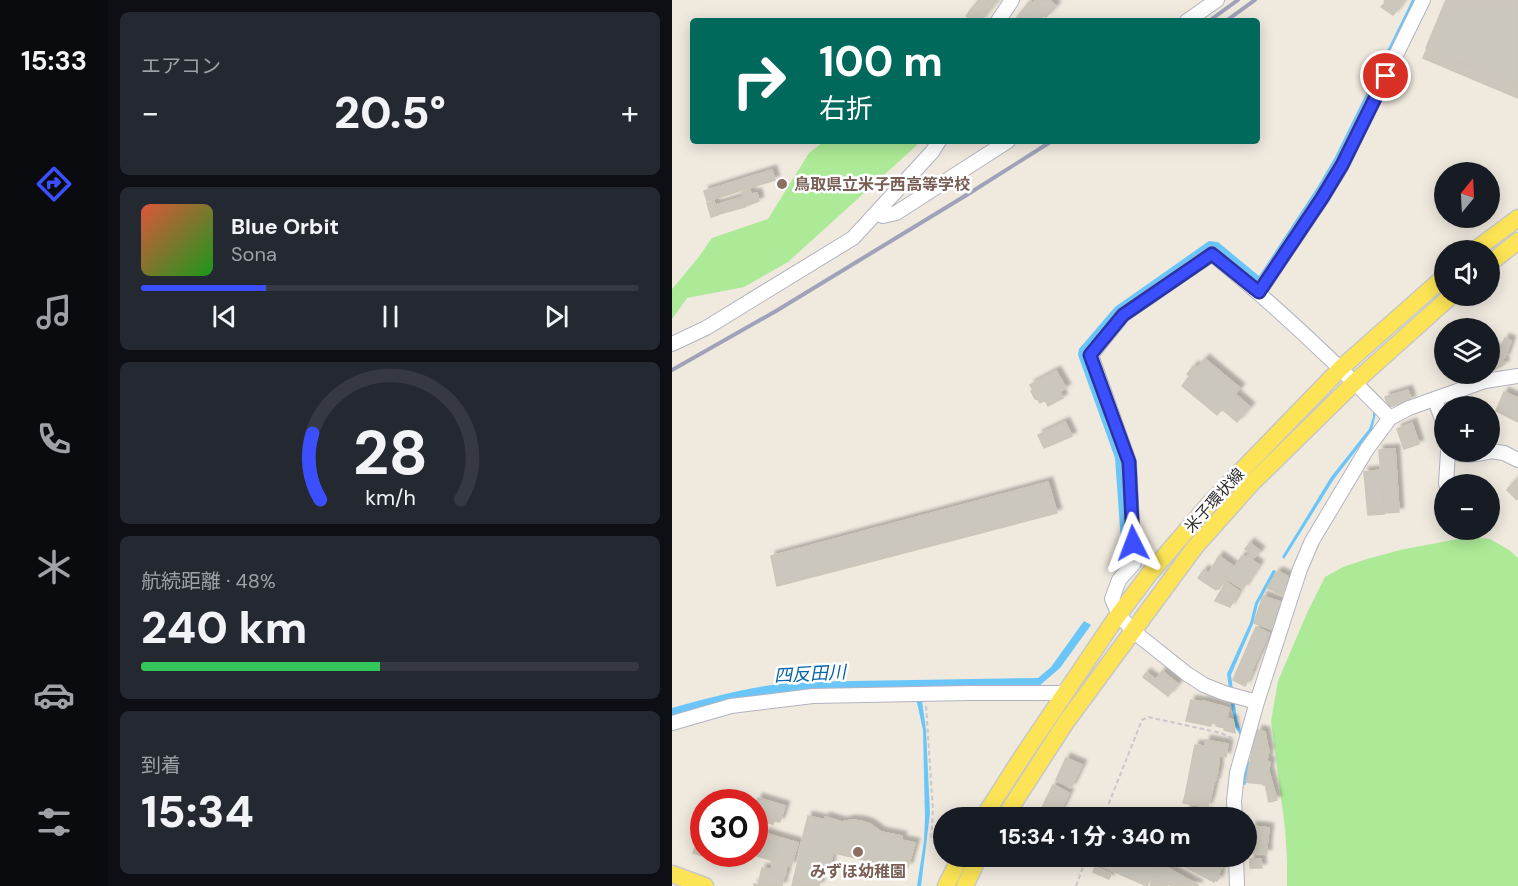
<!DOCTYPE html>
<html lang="ja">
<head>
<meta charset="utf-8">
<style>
	body { margin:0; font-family:"DM Sans","Noto Sans JP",sans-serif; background:#242831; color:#f1f3f6; height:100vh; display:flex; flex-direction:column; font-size:22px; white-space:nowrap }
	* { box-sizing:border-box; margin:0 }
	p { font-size:20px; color:#9ea1a6 }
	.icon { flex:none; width:33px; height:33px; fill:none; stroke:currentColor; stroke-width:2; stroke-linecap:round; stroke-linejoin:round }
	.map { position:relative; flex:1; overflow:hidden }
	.side { display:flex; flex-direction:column; gap:12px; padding:12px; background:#0d0f14; width:564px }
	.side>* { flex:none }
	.banner { position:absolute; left:18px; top:18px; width:570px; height:126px; border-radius:6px; box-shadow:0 3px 15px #0003; background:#00695c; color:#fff; overflow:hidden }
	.needle { width:39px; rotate:18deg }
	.tools { position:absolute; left:762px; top:162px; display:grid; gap:12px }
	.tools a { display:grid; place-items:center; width:66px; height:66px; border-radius:50%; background:#171b24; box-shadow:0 3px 15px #0003; font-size:30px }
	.speed { position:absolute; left:18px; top:789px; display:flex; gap:12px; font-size:30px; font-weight:700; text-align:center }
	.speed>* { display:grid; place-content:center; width:78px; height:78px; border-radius:50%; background:#171b24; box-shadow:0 3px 15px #0003; line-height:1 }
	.speed .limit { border:9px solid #d22; background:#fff; color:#111 }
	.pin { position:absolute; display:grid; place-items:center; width:51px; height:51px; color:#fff; margin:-26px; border:3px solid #fff; border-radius:50%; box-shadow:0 2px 6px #0007 }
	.me { position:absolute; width:66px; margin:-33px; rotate:357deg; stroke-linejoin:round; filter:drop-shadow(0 0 4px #0008) }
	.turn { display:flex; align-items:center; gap:21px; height:126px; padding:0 30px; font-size:27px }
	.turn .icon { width:78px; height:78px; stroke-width:2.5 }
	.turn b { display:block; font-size:42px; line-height:51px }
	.big { font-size:45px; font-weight:800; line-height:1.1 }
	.side .tile { flex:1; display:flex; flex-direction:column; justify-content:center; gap:9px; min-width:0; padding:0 21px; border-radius:9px; background:#242831 }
	.side .dial { align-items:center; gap:0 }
	.dial svg { height:156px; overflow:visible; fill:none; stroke:#363941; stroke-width:7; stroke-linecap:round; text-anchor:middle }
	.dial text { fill:#f1f3f6; stroke:none }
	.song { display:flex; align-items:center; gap:18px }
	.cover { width:72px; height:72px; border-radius:9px; background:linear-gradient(135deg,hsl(10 70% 55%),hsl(120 70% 35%)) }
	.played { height:6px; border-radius:3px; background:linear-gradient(90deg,#3c4fff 25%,#363941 25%) }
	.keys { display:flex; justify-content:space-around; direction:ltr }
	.heat { display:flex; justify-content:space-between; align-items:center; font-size:33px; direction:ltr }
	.charge { height:9px; border-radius:4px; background:linear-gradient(90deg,#34c759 48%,#363941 0) }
	.trip { position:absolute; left:261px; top:807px; width:324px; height:60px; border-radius:30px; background:#171b24; box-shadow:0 3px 15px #0003; font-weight:800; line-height:60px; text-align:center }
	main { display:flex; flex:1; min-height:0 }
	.dock { display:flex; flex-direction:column; width:108px; justify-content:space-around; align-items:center; background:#090b0e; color:#9ea1a6 }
	.dock .icon { width:42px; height:42px }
	.dock .current { color:#3c4fff }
	.dock b { font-size:27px; color:#f1f3f6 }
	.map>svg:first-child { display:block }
</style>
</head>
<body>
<main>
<nav class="dock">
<b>15:33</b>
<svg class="icon current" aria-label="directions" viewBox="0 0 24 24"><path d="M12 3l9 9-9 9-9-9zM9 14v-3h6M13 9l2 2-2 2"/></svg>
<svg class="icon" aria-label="music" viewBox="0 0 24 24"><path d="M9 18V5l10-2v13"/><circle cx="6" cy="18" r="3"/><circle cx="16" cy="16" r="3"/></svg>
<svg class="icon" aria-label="phone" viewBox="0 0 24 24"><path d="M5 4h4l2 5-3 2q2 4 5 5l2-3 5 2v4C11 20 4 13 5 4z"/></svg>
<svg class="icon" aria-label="climate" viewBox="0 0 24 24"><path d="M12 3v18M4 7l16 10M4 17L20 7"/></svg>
<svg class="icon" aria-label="car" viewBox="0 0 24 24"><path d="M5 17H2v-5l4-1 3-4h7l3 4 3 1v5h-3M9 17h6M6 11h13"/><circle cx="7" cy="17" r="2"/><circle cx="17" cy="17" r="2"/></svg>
<svg class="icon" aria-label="filters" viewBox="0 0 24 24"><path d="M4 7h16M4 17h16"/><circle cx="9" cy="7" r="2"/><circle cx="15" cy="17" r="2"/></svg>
</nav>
<section class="side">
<div class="tile"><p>エアコン</p>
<div class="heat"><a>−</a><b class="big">20.5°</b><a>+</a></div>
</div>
<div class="tile">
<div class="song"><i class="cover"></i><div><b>Blue Orbit</b><p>Sona</p></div></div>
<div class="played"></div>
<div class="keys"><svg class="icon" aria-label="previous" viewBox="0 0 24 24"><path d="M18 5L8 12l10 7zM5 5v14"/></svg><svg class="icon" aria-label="pause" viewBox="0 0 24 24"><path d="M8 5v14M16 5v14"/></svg><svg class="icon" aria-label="next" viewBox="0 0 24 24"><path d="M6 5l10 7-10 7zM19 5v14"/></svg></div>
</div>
<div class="tile dial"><svg viewBox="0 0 100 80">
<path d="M14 69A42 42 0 1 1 86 69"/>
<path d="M14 69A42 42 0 0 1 10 35" stroke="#3c4fff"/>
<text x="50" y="56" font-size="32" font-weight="700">28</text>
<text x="50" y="72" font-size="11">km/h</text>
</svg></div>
<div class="tile"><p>航続距離 · 48%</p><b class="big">240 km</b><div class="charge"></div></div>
<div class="tile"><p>到着</p><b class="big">15:34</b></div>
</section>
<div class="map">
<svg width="846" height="886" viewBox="0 0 846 886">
	<defs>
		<filter id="shadow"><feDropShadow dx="4.5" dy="-4.5" stdDeviation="1.5" flood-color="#0004"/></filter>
	</defs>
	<rect width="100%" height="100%" fill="#efe9de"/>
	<path fill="#acea97" d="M152,141H247L244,146L116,262L72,287L15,298L0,319V289L26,258L40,238L96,219L137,153Z
		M796,537L818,539L837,550L846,558V886H615V860L613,828L599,721L606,681L635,613L653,577L671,567L695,559L728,550Z"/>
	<path fill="#6ac6f9" d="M740,0H746L666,164L587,287L540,248L413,353L453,464L458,555L450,556L443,458L406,355L407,349L443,307L537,241L546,242L587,276L646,186L663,157Z
		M701,412L704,413L700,430L662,479L612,559L610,557L659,477L697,429L701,417Z
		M601,570L604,571L586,604L581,624L559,675L565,720L570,733L569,737L564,728L560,710L555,674L578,623L583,603Z
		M412,621L419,625L388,668L367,686L247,689L249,700L250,701L254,730L258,813L249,886H245L252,841L253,819L251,730L242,689L104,693L78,697L0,717V708C42,696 78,687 122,682L366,678L379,667Z"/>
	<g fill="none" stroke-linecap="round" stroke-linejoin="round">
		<path stroke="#6ac6f9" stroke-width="4" d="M572,783L575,763"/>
	</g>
	<path fill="#cbc7bd" stroke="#cbc6b7" stroke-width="1.5" filter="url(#shadow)" d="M307,0H317L300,21L294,16Z
		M319,0H326L308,21H302Z
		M364,0H377L384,6L374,17L372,15L366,21H342L358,1L361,4Z
		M713,0H732L721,15L709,7L713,3L712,2Z
		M774,0H846V87L754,48Z
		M755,49L846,87V98L751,58Z
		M100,170L103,180L35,201L32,191Z
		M78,190L79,194L85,193L87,201L74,206L70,192Z
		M70,197L73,207L47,214L44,205Z
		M42,201L46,215L39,217L35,203Z
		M833,338L839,341L833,358H831L827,352Z
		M824,348L833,364L818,372V352Z
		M533,359L568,388L563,394L578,407L565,422L550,409L545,415L510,386L518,376L515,374L522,366L525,368Z
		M384,371L394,388L388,392L391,398L376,406L373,400L368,403L365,398L363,399L359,391L361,390L358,385Z
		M736,390L739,400L717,407L713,397Z
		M832,392L846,398V422L824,411Z
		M393,422L400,436L372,448L366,435Z
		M740,423L747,444L732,449L725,429Z
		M723,449L727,512L712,513L707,450Z
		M709,470L712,514L696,515L692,472Z
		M846,479V499L845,498L844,499L835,490L837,489L836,488Z
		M376,482L385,513L105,586L99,556Z
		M578,543L588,551L583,557L573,549Z
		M576,555L581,558L580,560L587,565L571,589L555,579L570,556L574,558Z
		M547,556L561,566L547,589L545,588L544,590L526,578L532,570L537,573Z
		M607,572L615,576L614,577L616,578L610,595L595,588L604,573Z
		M554,582L567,591L558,607L543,601Z
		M591,596L608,602L599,629L582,623Z
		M584,627L597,633L579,672H580L573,686L561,680Z
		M490,671L506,684L496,696L471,677L474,673L484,680Z
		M519,700L531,702V701L557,708L553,728L544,726V724L539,723V726L514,721Z
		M555,719L561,720L563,733L552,730Z
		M586,730L593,732L596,749L581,746L580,748Z
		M534,740L556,744L554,757L547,755L546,771L543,782H542L538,801L513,796L523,745L533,746Z
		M581,747L597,749L595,761L598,762L596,774L593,773L591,784L574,782Z
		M394,758L410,765L399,788L384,780Z
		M597,772L605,800L597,802L593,784L591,785L593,774H596Z
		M381,785L397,793L385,818H365Z
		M513,796L537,801L536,807L511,803Z
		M86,798L113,806L108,822L102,821L101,824L82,819V811Z
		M515,808L536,813L537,816L540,818H513Z
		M136,816L153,820V817L170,822L179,820L189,821L198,824L209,832L230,836L229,840L243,843L236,867L223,864V867L163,853L162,850L156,872L151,870L147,886H120L128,852H127Z
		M580,826L597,828L595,846L580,845L581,837H580L579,832Z
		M29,831L32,832V854H35L34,857L21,853Z
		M92,833L126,843L119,866L85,856L87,849H85L88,838H90Z
		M581,845L595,846V854L580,853Z
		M423,856H462L473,861L474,859L486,864L485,868L488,869L485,878L480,876L475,886L420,862Z
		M501,856H529L550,867L546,875L548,876L545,881L543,880L542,882L500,860Z
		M578,859H589L590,868H578Z
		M100,860L115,865L113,876L91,870L87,886H82V884L86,885L90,868L99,870L101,863H99Z
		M488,864L526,885V886H500L485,878L489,869L486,868Z
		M423,867L439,874L437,879L421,872Z
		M91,871L112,876L110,886H88Z
		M481,877L485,878L496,885L495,886H478Z"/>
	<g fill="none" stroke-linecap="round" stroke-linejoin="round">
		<g stroke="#b2b3c1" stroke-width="16">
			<path id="minor" d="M326,21L340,0
				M515,21L545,0
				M205,213L211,216L224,213L336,141
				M587,292L650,198L670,165L751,0
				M0,344L34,328L181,238L260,152L267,141
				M763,400L772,425
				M818,451L832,453L846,460
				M783,452C793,457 805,454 816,452
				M774,484L776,452
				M772,505V503
				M585,702L628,569L640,541L695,449L718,418L737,408L813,381L846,376
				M0,723L59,706L141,696L297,693H393
				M563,818L562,801L565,773L585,702L552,693L532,685L515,674L461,631L447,615L440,599L447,580L462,563L457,462L419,355L451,315L540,254C603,305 661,360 718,418
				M564,856L565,886"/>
		</g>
		<g stroke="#c8c8c8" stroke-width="19">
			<path id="major" d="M803,250L846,218
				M818,263L846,241
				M311,818L350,757L444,618L478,573L540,501L669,368L772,277
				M332,818L394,722L523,547L580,483L683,382L779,296
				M0,874L33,886
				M274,886L289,856
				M293,886L307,856"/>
		</g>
		<path stroke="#c8c8c8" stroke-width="2" stroke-dasharray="4.5 3" stroke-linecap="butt" d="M254,706L261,810L259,841
			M431,818L470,720L476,717L549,733L560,738
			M404,886L415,856"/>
		<use href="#minor" stroke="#fff" stroke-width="14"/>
		<use href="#major" stroke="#fce456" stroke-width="16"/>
		<path stroke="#a0a2b9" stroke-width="4" d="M537,21L566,0
			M554,21L583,0
			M0,370L104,311L293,196L380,141"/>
	</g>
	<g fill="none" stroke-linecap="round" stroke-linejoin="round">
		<g stroke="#2733a6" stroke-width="15">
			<path id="route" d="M461,543L457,462L418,355L451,315L540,254L587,292L650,198L670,165L714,76"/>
		</g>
		<use href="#route" stroke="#3c4fff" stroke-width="10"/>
	</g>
	<g fill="#8d6e63" stroke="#fff" stroke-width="2">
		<circle cx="110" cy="184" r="6"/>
		<circle cx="186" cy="852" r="6"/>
	</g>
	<g text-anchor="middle" stroke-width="5" stroke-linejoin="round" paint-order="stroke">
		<g font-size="16" font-weight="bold" fill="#785e54" stroke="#fff" text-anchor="start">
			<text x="122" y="190">鳥取県立米子西高等学校</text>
			<text x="186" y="877" text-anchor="middle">みずほ幼稚園</text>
		</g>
		<g font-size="16" fill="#2d2d2d" stroke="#fff">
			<text transform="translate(542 500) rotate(-48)" y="6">米子環状線</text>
		</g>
		<g font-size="18" font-style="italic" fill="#0263ab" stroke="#fff">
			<text transform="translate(138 674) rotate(-3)" y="6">四反田川</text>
		</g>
	</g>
</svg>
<div class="tools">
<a><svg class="needle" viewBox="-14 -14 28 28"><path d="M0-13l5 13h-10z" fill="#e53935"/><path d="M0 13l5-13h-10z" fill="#9ea1a6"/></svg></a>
<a><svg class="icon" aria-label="sound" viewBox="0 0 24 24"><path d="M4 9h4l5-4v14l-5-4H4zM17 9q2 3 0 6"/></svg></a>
<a><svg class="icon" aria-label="layers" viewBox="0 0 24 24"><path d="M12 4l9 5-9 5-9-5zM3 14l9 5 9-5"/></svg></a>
<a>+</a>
<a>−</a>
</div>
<div class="speed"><div class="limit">30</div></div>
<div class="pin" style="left:714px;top:76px;background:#d93025"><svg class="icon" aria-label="arrive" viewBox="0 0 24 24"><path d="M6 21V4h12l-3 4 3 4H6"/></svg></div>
<svg class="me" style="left:461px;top:543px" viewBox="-20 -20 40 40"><path d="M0-17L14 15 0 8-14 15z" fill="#3c4fff" stroke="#fff" stroke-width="4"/></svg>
<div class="trip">15:34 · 1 分 · 340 m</div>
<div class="banner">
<div class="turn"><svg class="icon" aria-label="right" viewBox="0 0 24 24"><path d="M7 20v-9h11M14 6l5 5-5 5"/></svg><div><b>100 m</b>右折</div></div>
</div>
</div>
</main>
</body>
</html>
